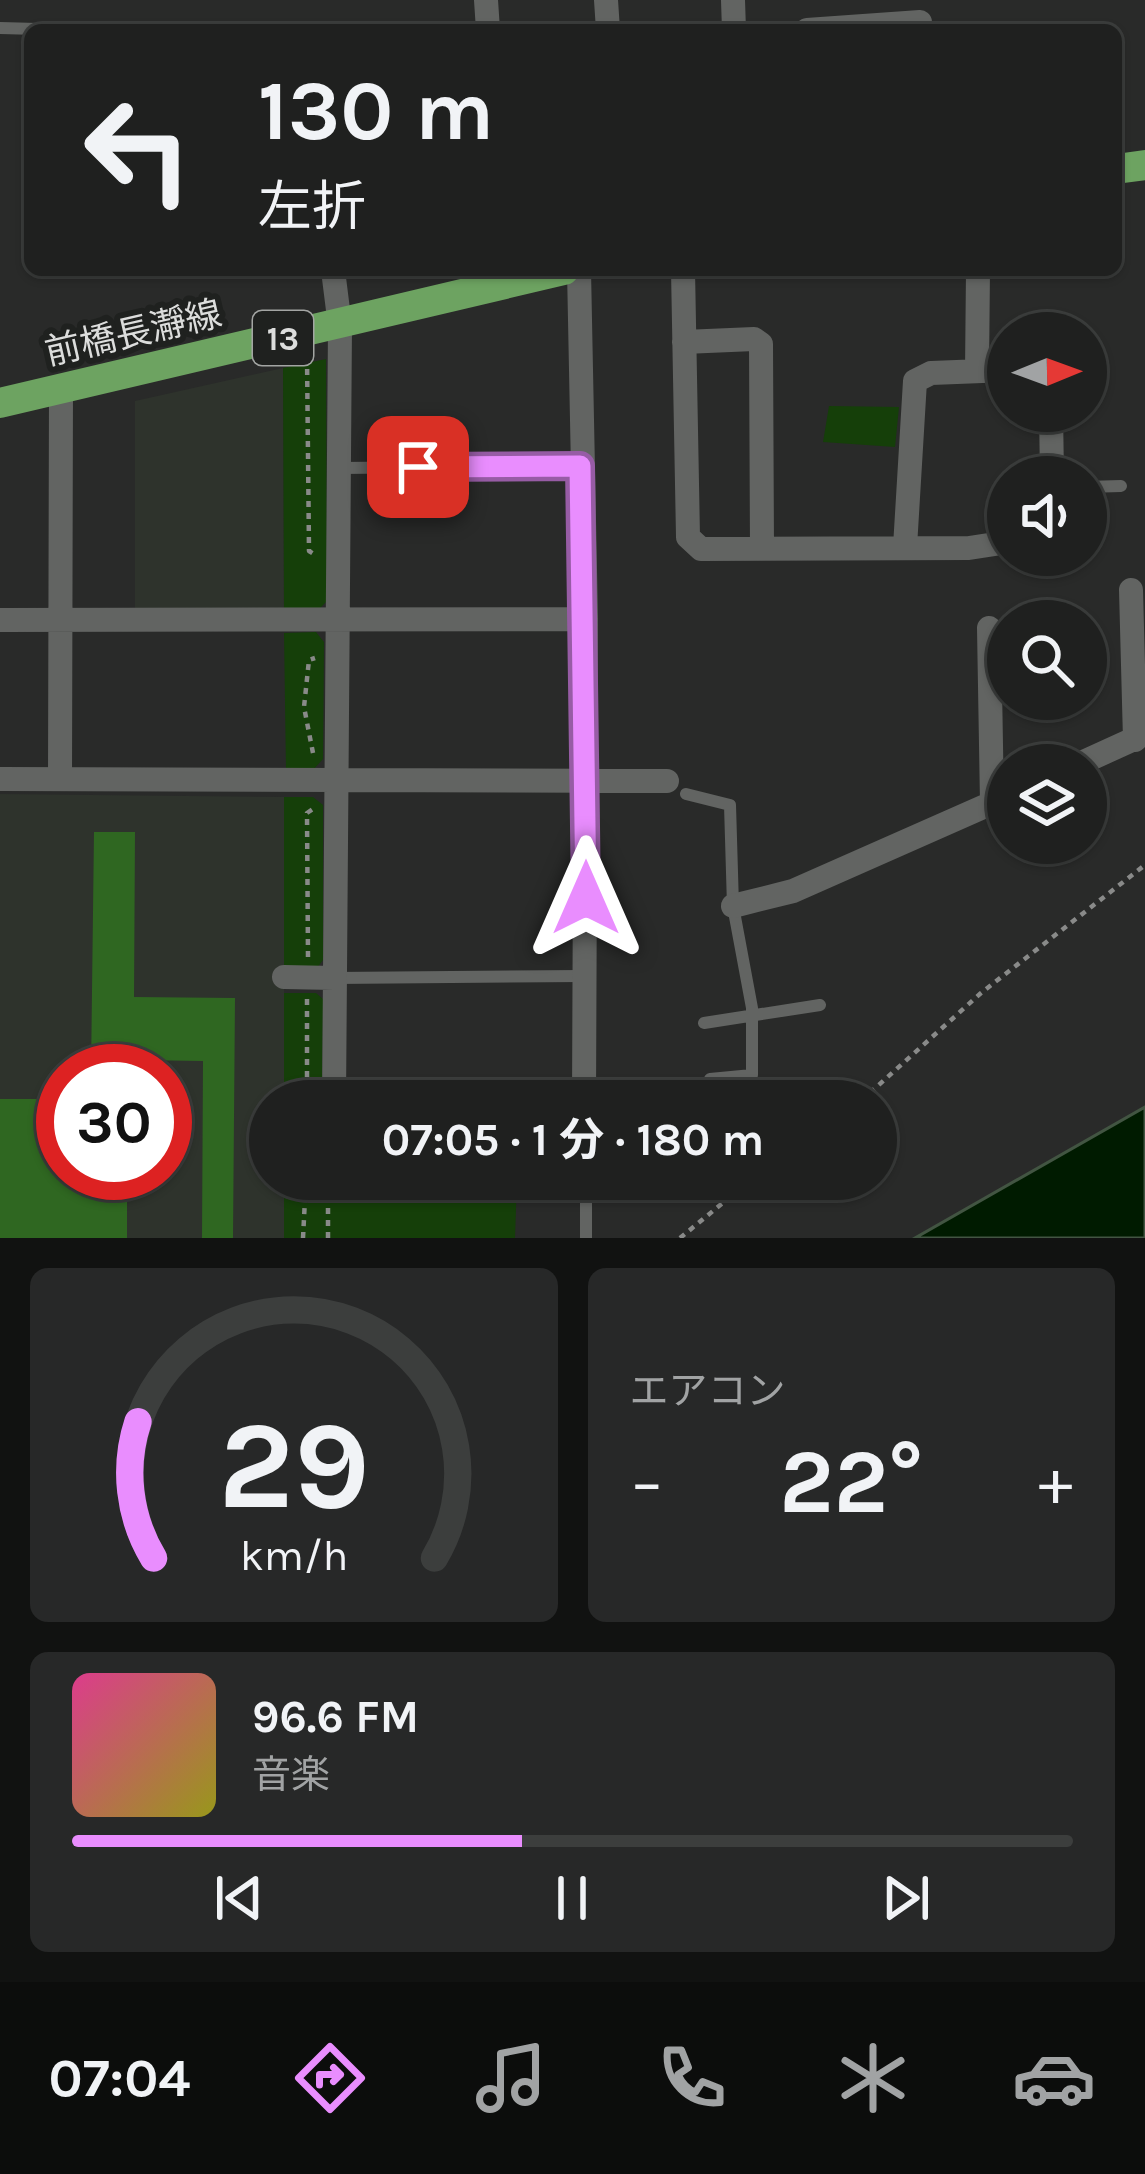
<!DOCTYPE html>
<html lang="ja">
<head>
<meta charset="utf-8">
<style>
	body { margin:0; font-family:Karla,"Noto Sans JP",sans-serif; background:#272828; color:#f1f3f6; height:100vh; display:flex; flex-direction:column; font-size:45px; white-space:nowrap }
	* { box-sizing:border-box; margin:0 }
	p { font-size:39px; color:#a1a3a4 }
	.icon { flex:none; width:66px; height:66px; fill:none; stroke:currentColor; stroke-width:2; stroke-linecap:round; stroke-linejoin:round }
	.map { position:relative; height:1238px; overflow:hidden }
	.side { display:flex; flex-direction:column; gap:30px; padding:30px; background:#111211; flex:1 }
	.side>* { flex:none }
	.banner { position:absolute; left:24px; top:24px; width:1098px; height:252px; border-radius:18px; box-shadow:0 3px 9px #0004,0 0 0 3px #3c3e3d; background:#1f201f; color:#f1f3f6; overflow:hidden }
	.needle { width:78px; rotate:89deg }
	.buttons { position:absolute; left:987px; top:312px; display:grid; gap:24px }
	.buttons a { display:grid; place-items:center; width:120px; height:120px; border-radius:50%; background:#1f201f; box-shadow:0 3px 9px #0004,0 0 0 3px #3c3e3d; font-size:60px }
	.speed { position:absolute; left:36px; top:1044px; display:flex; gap:24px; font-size:60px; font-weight:700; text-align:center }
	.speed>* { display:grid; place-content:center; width:156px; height:156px; border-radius:50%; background:#1f201f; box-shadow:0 3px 9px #0004,0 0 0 3px #3c3e3d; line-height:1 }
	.speed .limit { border:18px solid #d22; background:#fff; color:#111 }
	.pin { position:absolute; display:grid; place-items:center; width:102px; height:102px; color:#fff; margin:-51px; border-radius:24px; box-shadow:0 6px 18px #0006 }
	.me { position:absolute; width:132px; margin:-66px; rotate:0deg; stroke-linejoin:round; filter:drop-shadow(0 0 9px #0008) }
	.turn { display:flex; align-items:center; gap:42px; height:252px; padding:0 36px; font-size:54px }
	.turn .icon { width:156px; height:156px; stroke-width:2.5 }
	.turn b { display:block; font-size:84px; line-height:102px }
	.big { font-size:90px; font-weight:700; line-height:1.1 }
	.side .tile { flex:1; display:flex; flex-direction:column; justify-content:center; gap:18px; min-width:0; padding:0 42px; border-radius:18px; background:#272828 }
	.side .dial { align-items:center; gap:0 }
	.dial svg { height:312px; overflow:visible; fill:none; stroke:#3c3e3d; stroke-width:7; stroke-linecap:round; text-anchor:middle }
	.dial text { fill:#f1f3f6; stroke:none }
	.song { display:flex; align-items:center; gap:36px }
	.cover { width:144px; height:144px; border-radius:18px; background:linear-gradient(135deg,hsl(330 70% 55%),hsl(60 70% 35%)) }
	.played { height:12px; border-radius:6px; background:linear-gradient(90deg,#e98dfe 45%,#3c3e3d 45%) }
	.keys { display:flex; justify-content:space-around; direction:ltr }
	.heat { display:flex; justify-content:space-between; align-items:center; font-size:66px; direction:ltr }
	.side .tiles { flex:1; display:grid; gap:30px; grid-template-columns:1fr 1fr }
	.tile:last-child { grid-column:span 2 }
	.trip { position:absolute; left:249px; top:1080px; width:648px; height:120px; border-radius:60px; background:#1f201f; box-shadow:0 3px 9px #0004,0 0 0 3px #3c3e3d; font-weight:700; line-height:120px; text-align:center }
	.dock { display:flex; height:192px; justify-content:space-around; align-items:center; background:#0c0d0c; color:#a1a3a4 }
	.dock .icon { width:84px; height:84px }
	.dock .current { color:#e98dfe }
	.dock b { font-size:54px; color:#f1f3f6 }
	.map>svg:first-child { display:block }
</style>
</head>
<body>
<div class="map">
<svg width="1145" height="1238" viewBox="0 0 1145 1238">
	<rect width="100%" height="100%" fill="#292a29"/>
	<path fill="#2e332c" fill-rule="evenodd" d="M283,368L284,610L135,612V401Z
		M0,794L284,797V1101H270V1179H284V1238H0ZM63,1071H165V1173H63Z"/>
	<path fill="#153f09" d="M326,359L327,601L317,611L284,610L283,368Z
		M829,406L899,407L895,447L823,442Z
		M316,632L324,642L323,759L313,770H286L284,633Z
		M284,797H313L323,805V960L317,968L284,970Z
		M284,993H316L323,999L322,1101H284Z
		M284,1180H517L515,1238H284Z"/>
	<path fill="#001b00" stroke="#425542" stroke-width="3" d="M1145,1107V1238H915Z"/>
	<path fill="#2f6721" d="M94,832H135L134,997L235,998L233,1238H202L203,1061L137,1060V1071H91Z
		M0,1099H63V1173H127V1238H0Z"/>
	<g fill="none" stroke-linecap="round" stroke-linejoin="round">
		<path stroke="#898a89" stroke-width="4.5" stroke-dasharray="6 6" stroke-linecap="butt" d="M307,357L309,551L317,556
			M313,753L304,707L309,660L315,658
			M308,957L307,813L313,809
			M307,1101V999
			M861,1101L981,993L1145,865
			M303,1238L306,1179
			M328,1238V1179
			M680,1238L752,1179"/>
		<path stroke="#626462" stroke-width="12" d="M0,28L75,30
			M339,468L580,466
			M1086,487L1121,486
			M686,794L730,805L733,906L752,1008V1075L710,1079
			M334,978L584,976
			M704,1023L820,1005
			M586,1238V1179"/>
		<path stroke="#626462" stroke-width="24" d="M486,0L488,30
			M606,0L608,30
			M733,0L734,30
			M807,30L920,22
			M333,270L340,326L334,1101
			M579,270L586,619L584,1101
			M683,270L688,537L701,549L969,548L1008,542
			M684,342L754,339L761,344L762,548
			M977,371L978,270
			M1051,411L1052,477
			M905,547L915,381L931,373L1008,370
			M1131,590L1135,740
			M0,620L586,619
			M989,628L992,803
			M1077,765L1145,734
			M0,779L667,781
			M60,779L61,389
			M733,906L793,891L1008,796
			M284,977L334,978"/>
		<path stroke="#6da361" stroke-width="30" d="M1116,169L1145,165
			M0,403L564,270"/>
	</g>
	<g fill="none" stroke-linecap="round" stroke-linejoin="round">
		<g stroke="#975ca5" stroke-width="30">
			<path id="route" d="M418,467L580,466L586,898"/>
		</g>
		<use href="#route" stroke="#e98dfe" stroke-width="21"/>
	</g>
	<g text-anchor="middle" stroke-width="12" stroke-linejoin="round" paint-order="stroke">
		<rect fill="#1f211f" stroke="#a3a5a3" stroke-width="3" x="253" y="311" width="60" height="54" rx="9"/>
		<g font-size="33" font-weight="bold" fill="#dcdddc">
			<text x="283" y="350">13</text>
		</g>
		<g font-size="36" fill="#dcdddc" stroke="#1f211f">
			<text transform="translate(133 332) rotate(-13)" y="13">前橋長瀞線</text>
		</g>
	</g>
</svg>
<div class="buttons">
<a><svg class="needle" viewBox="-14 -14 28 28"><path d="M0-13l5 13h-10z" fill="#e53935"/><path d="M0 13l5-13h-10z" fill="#a1a3a4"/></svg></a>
<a><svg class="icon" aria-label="sound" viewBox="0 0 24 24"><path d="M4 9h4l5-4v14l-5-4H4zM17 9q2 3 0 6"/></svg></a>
<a><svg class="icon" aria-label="search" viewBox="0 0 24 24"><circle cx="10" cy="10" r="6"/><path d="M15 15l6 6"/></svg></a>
<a><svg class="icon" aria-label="layers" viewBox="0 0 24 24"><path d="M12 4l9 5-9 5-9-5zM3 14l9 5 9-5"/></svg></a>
</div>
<div class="speed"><div class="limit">30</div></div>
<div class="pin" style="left:418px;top:467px;background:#d93025"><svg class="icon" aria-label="arrive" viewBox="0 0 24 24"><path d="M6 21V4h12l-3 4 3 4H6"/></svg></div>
<svg class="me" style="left:586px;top:898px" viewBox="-20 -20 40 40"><path d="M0-17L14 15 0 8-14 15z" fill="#e98dfe" stroke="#fff" stroke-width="4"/></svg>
<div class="trip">07:05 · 1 分 · 180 m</div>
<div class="banner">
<div class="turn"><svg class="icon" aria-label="left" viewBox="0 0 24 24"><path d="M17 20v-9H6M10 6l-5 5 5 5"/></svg><div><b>130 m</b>左折</div></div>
</div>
</div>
<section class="side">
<div class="tiles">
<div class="tile dial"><svg viewBox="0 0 100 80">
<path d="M14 69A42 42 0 1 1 86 69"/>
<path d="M14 69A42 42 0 0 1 10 34" stroke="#e98dfe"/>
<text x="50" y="56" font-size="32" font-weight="700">29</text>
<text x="50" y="72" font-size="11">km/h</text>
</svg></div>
<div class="tile"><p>エアコン</p>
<div class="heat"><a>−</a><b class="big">22°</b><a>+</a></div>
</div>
<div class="tile">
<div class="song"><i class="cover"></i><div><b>96.6 FM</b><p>音楽</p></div></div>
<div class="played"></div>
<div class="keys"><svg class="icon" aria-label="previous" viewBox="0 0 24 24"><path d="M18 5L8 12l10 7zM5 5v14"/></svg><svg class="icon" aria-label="pause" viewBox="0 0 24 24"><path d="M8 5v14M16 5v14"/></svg><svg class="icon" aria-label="next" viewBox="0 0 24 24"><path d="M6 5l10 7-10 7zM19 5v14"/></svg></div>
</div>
</div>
</section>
<nav class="dock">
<b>07:04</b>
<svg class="icon current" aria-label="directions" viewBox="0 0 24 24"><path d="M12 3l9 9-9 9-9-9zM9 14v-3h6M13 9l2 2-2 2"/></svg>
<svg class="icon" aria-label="music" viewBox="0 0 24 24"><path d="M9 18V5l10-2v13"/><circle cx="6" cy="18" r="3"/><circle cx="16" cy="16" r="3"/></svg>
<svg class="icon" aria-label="phone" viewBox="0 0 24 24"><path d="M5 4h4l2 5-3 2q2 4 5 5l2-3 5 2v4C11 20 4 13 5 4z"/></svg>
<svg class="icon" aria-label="climate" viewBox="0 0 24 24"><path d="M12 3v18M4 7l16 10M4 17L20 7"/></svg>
<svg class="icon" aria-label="car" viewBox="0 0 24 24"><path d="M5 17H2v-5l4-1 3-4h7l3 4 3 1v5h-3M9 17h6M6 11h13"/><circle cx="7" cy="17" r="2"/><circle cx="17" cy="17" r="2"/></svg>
</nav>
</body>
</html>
